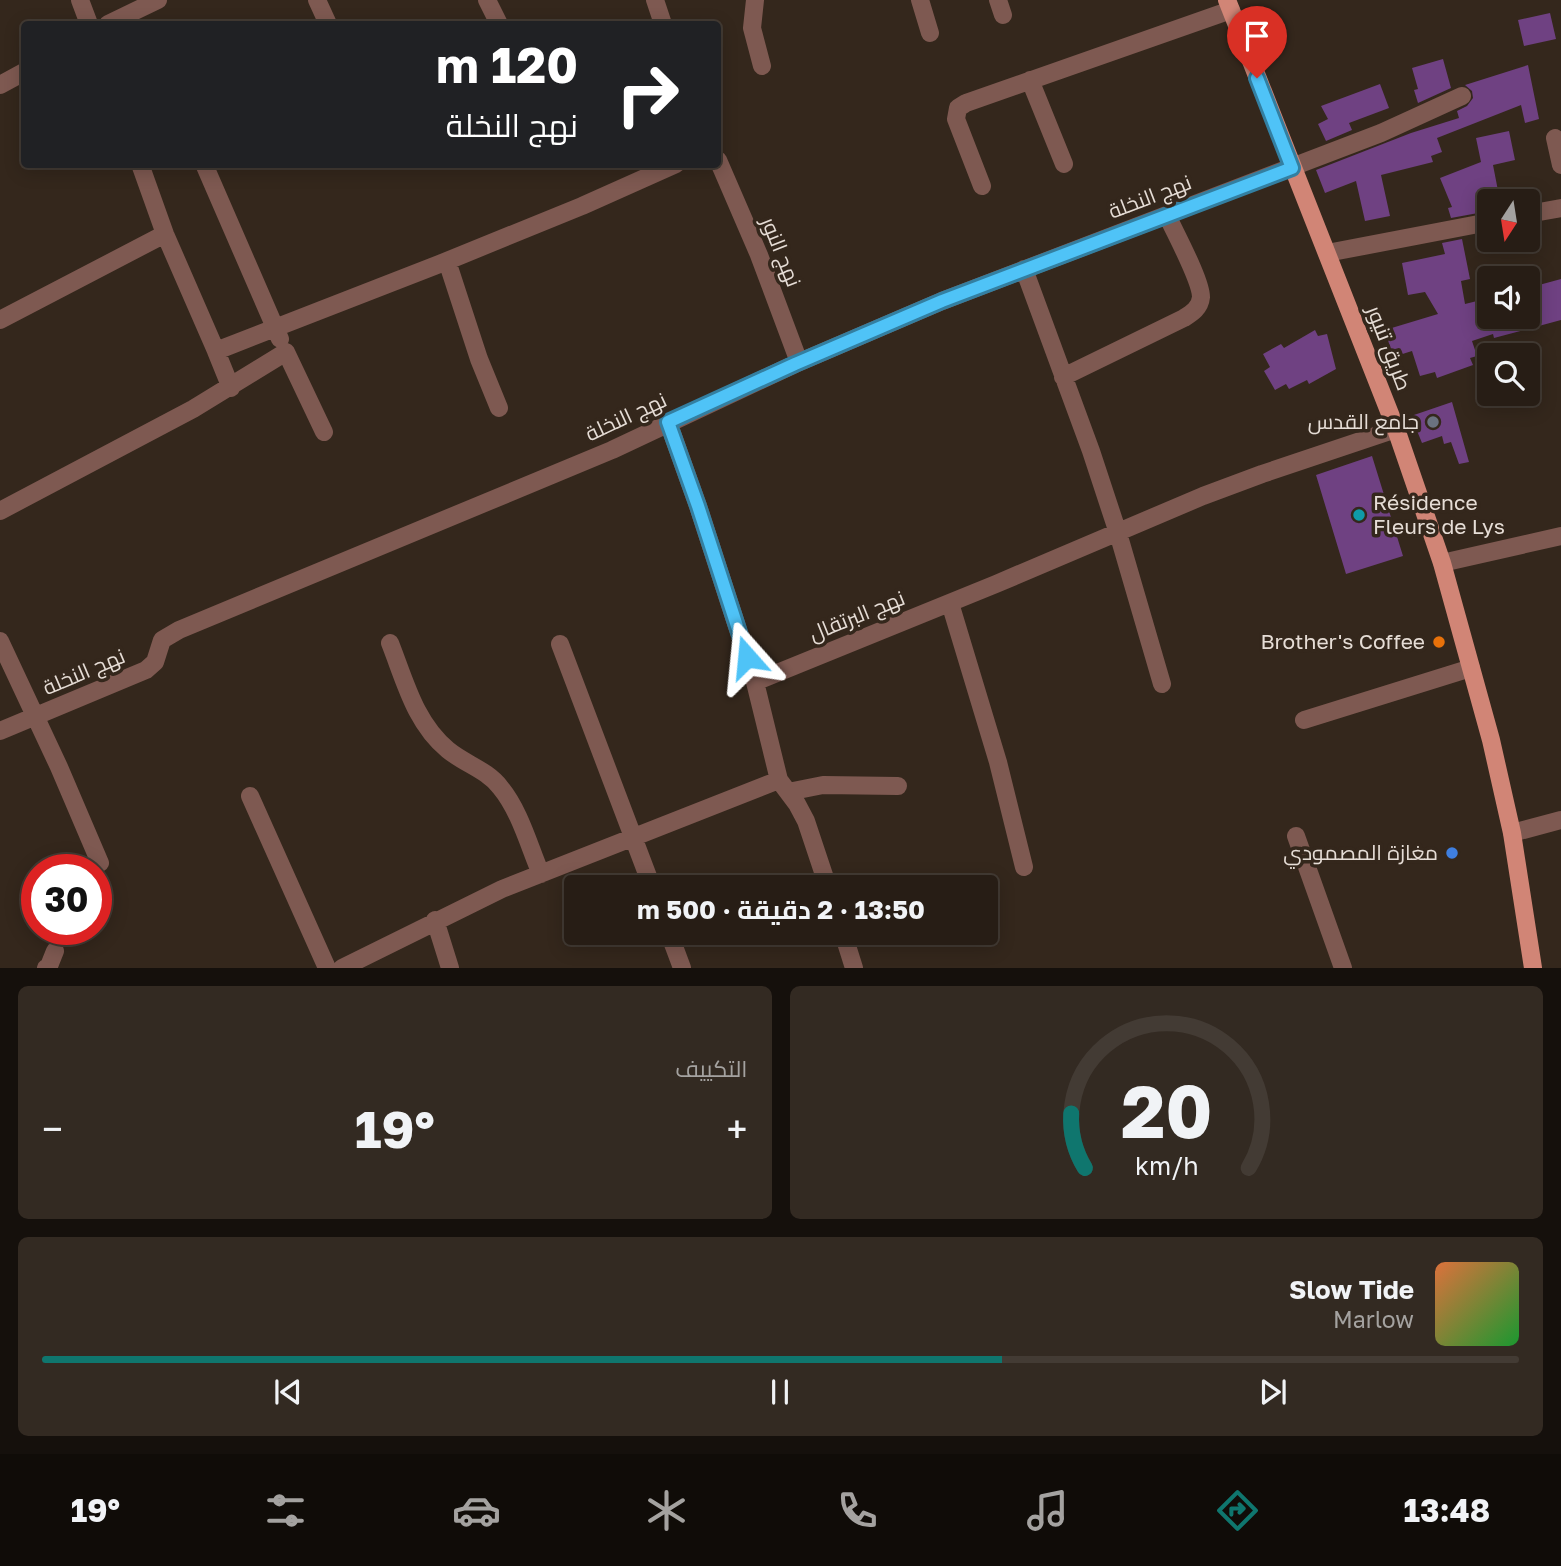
<!DOCTYPE html>
<html lang="ar">
<head>
<meta charset="utf-8">
<style>
	body { margin:0; font-family:"Golos Text",Cairo,sans-serif; background:#332a22; color:#f1f3f6; direction:rtl; height:100vh; display:flex; flex-direction:column; font-size:26px; white-space:nowrap }
	* { box-sizing:border-box; margin:0 }
	p { font-size:23px; color:#a4a2a0 }
	.icon { flex:none; width:38px; height:38px; fill:none; stroke:currentColor; stroke-width:2; stroke-linecap:round; stroke-linejoin:round }
	.map { position:relative; height:968px; overflow:hidden; direction:ltr }
	.side { display:flex; flex-direction:column; gap:18px; padding:18px; background:#15100c; flex:1 }
	.side>* { flex:none }
	.banner { position:absolute; left:21px; top:21px; width:700px; height:147px; border-radius:7px; box-shadow:0 4px 18px #0003,0 0 0 2px #433b34; direction:rtl; background:#202124; color:#fff; overflow:hidden }
	.needle { width:46px; rotate:192deg }
	.fabs { position:absolute; left:1477px; top:189px; display:grid; gap:14px }
	.fabs a { display:grid; place-items:center; width:63px; height:63px; border-radius:7px; background:#271d15; box-shadow:0 4px 18px #0003,0 0 0 2px #433b34; font-size:35px }
	.speed { position:absolute; left:21px; top:854px; display:flex; gap:14px; font-size:35px; font-weight:700; text-align:center }
	.speed>* { display:grid; place-content:center; width:91px; height:91px; border-radius:50%; background:#271d15; box-shadow:0 4px 18px #0003,0 0 0 2px #433b34; line-height:1 }
	.speed .limit { border:10px solid #d22; background:#fff; color:#111 }
	.pin { position:absolute; display:grid; place-items:center; width:60px; height:60px; color:#fff; margin:-72px -30px; border-radius:50% 50% 50% 0; rotate:-45deg; box-shadow:0 0 7px #0007 }
	.pin .icon { rotate:45deg }
	.me { position:absolute; width:77px; margin:-38px; rotate:342deg; stroke-linejoin:round; filter:drop-shadow(0 0 5px #0008) }
	.turn { display:flex; align-items:center; gap:24px; height:147px; padding:0 28px; font-size:32px }
	.turn .icon { width:91px; height:91px; stroke-width:2.5 }
	.turn b { display:block; font-size:49px; line-height:60px }
	.big { font-size:52px; font-weight:700; line-height:1.1 }
	.side .card { flex:1; display:flex; flex-direction:column; justify-content:center; gap:10px; min-width:0; padding:0 24px; border-radius:10px; background:#332a22 }
	.side .dial { align-items:center; gap:0 }
	.dial svg { height:182px; overflow:visible; fill:none; stroke:#433b34; stroke-width:7; stroke-linecap:round; text-anchor:middle }
	.dial text { fill:#f1f3f6; stroke:none }
	.song { display:flex; align-items:center; gap:21px }
	.cover { width:84px; height:84px; border-radius:10px; background:linear-gradient(135deg,hsl(20 70% 55%),hsl(130 70% 35%)) }
	.played { height:7px; border-radius:4px; background:linear-gradient(90deg,#0f766e 65%,#433b34 65%) }
	.keys { display:flex; justify-content:space-around; direction:ltr }
	.heat { display:flex; justify-content:space-between; align-items:center; font-size:38px; direction:ltr }
	.side .tiles { flex:1; display:grid; gap:18px; grid-template-columns:1fr 1fr }
	.card:last-child { grid-column:span 2 }
	.trip { position:absolute; left:564px; top:875px; width:434px; height:70px; border-radius:7px; background:#271d15; box-shadow:0 4px 18px #0003,0 0 0 2px #433b34; font-weight:700; line-height:70px; text-align:center; direction:rtl }
	.tab-bar { display:flex; height:112px; justify-content:space-around; align-items:center; background:#100c08; color:#a4a2a0 }
	.tab-bar .icon { width:49px; height:49px }
	.tab-bar .active { color:#0f766e }
	.tab-bar b { font-size:32px; color:#f1f3f6 }
	.map>svg:first-child { display:block }
</style>
</head>
<body>
<div class="map">
<svg width="1561" height="968" viewBox="0 0 1561 968">
	<rect width="100%" height="100%" fill="#34271c"/>
	<path fill="#6f4182" d="M1550,13L1556,39L1524,46L1518,20Z
		M1443,59L1451,88L1418,103L1414,90L1418,89L1412,68Z
		M1528,65L1539,119L1525,123L1521,105L1437,138L1442,152L1431,156L1433,162L1381,175L1390,216L1365,221L1356,181L1325,193L1316,170L1411,133L1459,118L1457,111L1467,106L1473,98L1472,91L1465,85Z
		M1380,84L1389,108L1349,123L1352,130L1326,141L1318,124L1328,119L1321,106Z
		M1509,131L1515,160L1493,165L1500,201H1489V211L1451,218L1448,208L1452,207L1440,178L1481,162L1476,138Z
		M1462,239L1470,279L1461,281L1465,304L1489,298V317H1528V288L1561,279V320L1494,338L1493,334L1472,341L1477,356L1470,358L1473,365L1437,378L1435,372L1420,376L1412,351L1393,357L1385,330L1438,314L1425,292L1408,295L1402,263L1445,254L1442,243Z
		M1315,330L1318,336L1327,334L1336,369L1309,384L1307,380L1289,389L1286,384L1275,390L1264,371L1270,367L1263,354L1281,344L1284,348Z
		M1452,402L1469,462L1459,464L1451,442L1444,444L1442,436L1422,443L1411,416Z
		M1372,456L1403,556L1346,574L1316,475Z"/>
	<g fill="none" stroke-linecap="round" stroke-linejoin="round">
		<path stroke="#7e5951" stroke-width="18" d="M80,0L89,24
			M317,0L328,24
			M487,0L499,24
			M655,0L663,24
			M755,0L752,28L762,66
			M920,0L930,33
			M998,0L1003,15
			M108,24L158,0
			M1030,80L1064,164
			M0,85L24,72
			M1555,138L1561,165
			M718,160L759,255L799,362
			M140,164L165,234L216,351L447,261L582,206L676,164
			M204,164L280,339
			M982,186L956,119L958,108L966,103L1231,10
			M1528,214L1561,208
			M1327,253L1489,222
			M447,261L479,359L499,408
			M1024,269L1091,451L1118,533L1162,684
			M0,320L165,234
			M216,351L231,388
			M1063,377L1184,318C1192,313 1200,308 1201,297C1201,280 1175,233 1167,215
			M668,422L698,506L755,682
			M0,511L193,409L286,352L324,432
			M1442,563L1561,536
			M950,603L998,762L1024,867
			M0,641L59,767L100,863
			M390,643C405,681 415,723 448,750C465,764 487,770 500,787C520,811 529,846 541,874
			M560,644L652,887
			M1304,720L1471,668
			M0,731L146,670L155,662L162,640L179,630L612,450L795,364L942,301L1381,133L1462,96
			M779,780L797,804L806,821L828,887
			M788,792L823,785L898,786
			M250,796L327,968
			M1512,833L1561,820
			M1296,836L1343,968
			M435,920L450,968
			M669,933L682,968
			M843,933L854,968
			M46,968L49,966L55,951
			M342,968L502,889L779,780L755,682L996,584L1203,496L1262,474L1396,429"/>
		<path stroke="#d18576" stroke-width="18" d="M1227,0L1396,429L1442,563L1491,740L1512,833L1533,968"/>
	</g>
	<g fill="none" stroke-linecap="round" stroke-linejoin="round">
		<g stroke="#337fa1" stroke-width="18">
			<path id="route" d="M747,657L698,506L668,422L795,364L942,301L1292,168L1257,78"/>
		</g>
		<use href="#route" stroke="#4fc3f7" stroke-width="12"/>
	</g>
	<circle fill="#6b7280" stroke="#34271c" stroke-width="2.5" cx="1433" cy="422" r="7"/>
	<circle fill="#0f9aa8" stroke="#34271c" stroke-width="2.5" cx="1359" cy="515" r="7"/>
	<circle fill="#e8710a" stroke="#34271c" stroke-width="2.5" cx="1439" cy="642" r="7"/>
	<circle fill="#3f7fe0" stroke="#34271c" stroke-width="2.5" cx="1452" cy="853" r="7"/>
	<g text-anchor="middle" stroke-width="7" stroke-linejoin="round" paint-order="stroke">
		<g font-size="21" fill="#e6ddd6" stroke="#34271c">
			<text transform="translate(1150 197) rotate(-21)" y="7">نهج النخلة</text>
			<text transform="translate(781 252) rotate(68)" y="7">نهج النور</text>
			<text transform="translate(1389 348) rotate(69)" y="7">طريق تنيور</text>
			<text transform="translate(626 417) rotate(-25)" y="7">نهج النخلة</text>
			<text transform="translate(857 616) rotate(-22)" y="7">نهج البرتقال</text>
			<text transform="translate(84 672) rotate(-23)" y="7">نهج النخلة</text>
		</g>
		<g font-size="21" fill="#e6ddd6" stroke="#34271c" text-anchor="end">
			<text x="1419" y="429">جامع القدس</text>
			<text x="1373" y="510" text-anchor="start">Résidence<tspan x="1373" dy="24">Fleurs de Lys</tspan></text>
			<text x="1425" y="649">Brother's Coffee</text>
			<text x="1438" y="860">مغازة المصمودي</text>
		</g>
	</g>
</svg>
<div class="fabs">
<a><svg class="needle" viewBox="-14 -14 28 28"><path d="M0-13l5 13h-10z" fill="#e53935"/><path d="M0 13l5-13h-10z" fill="#a4a2a0"/></svg></a>
<a><svg class="icon" aria-label="sound" viewBox="0 0 24 24"><path d="M4 9h4l5-4v14l-5-4H4zM17 9q2 3 0 6"/></svg></a>
<a><svg class="icon" aria-label="search" viewBox="0 0 24 24"><circle cx="10" cy="10" r="6"/><path d="M15 15l6 6"/></svg></a>
</div>
<div class="speed"><div class="limit">30</div></div>
<div class="pin" style="left:1257px;top:78px;background:#d93025"><svg class="icon" aria-label="arrive" viewBox="0 0 24 24"><path d="M6 21V4h12l-3 4 3 4H6"/></svg></div>
<svg class="me" style="left:747px;top:657px" viewBox="-20 -20 40 40"><path d="M0-17L14 15 0 8-14 15z" fill="#4fc3f7" stroke="#fff" stroke-width="4"/></svg>
<div class="trip">13:50 · 2 دقيقة · 500 m</div>
<div class="banner">
<div class="turn"><svg class="icon" aria-label="right" viewBox="0 0 24 24"><path d="M7 20v-9h11M14 6l5 5-5 5"/></svg><div><b>120 m</b>نهج النخلة</div></div>
</div>
</div>
<section class="side">
<div class="tiles">
<div class="card dial"><svg viewBox="0 0 100 80">
<path d="M14 69A42 42 0 1 1 86 69"/>
<path d="M14 69A42 42 0 0 1 8 45" stroke="#0f766e"/>
<text x="50" y="56" font-size="32" font-weight="700">20</text>
<text x="50" y="72" font-size="11">km/h</text>
</svg></div>
<div class="card"><p>التكييف</p>
<div class="heat"><a>−</a><b class="big">19°</b><a>+</a></div>
</div>
<div class="card">
<div class="song"><i class="cover"></i><div><b>Slow Tide</b><p>Marlow</p></div></div>
<div class="played"></div>
<div class="keys"><svg class="icon" aria-label="previous" viewBox="0 0 24 24"><path d="M18 5L8 12l10 7zM5 5v14"/></svg><svg class="icon" aria-label="pause" viewBox="0 0 24 24"><path d="M8 5v14M16 5v14"/></svg><svg class="icon" aria-label="next" viewBox="0 0 24 24"><path d="M6 5l10 7-10 7zM19 5v14"/></svg></div>
</div>
</div>
</section>
<nav class="tab-bar">
<b>13:48</b>
<svg class="icon active" aria-label="directions" viewBox="0 0 24 24"><path d="M12 3l9 9-9 9-9-9zM9 14v-3h6M13 9l2 2-2 2"/></svg>
<svg class="icon" aria-label="music" viewBox="0 0 24 24"><path d="M9 18V5l10-2v13"/><circle cx="6" cy="18" r="3"/><circle cx="16" cy="16" r="3"/></svg>
<svg class="icon" aria-label="phone" viewBox="0 0 24 24"><path d="M5 4h4l2 5-3 2q2 4 5 5l2-3 5 2v4C11 20 4 13 5 4z"/></svg>
<svg class="icon" aria-label="climate" viewBox="0 0 24 24"><path d="M12 3v18M4 7l16 10M4 17L20 7"/></svg>
<svg class="icon" aria-label="car" viewBox="0 0 24 24"><path d="M5 17H2v-5l4-1 3-4h7l3 4 3 1v5h-3M9 17h6M6 11h13"/><circle cx="7" cy="17" r="2"/><circle cx="17" cy="17" r="2"/></svg>
<svg class="icon" aria-label="filters" viewBox="0 0 24 24"><path d="M4 7h16M4 17h16"/><circle cx="9" cy="7" r="2"/><circle cx="15" cy="17" r="2"/></svg>
<b>19°</b>
</nav>
</body>
</html>
